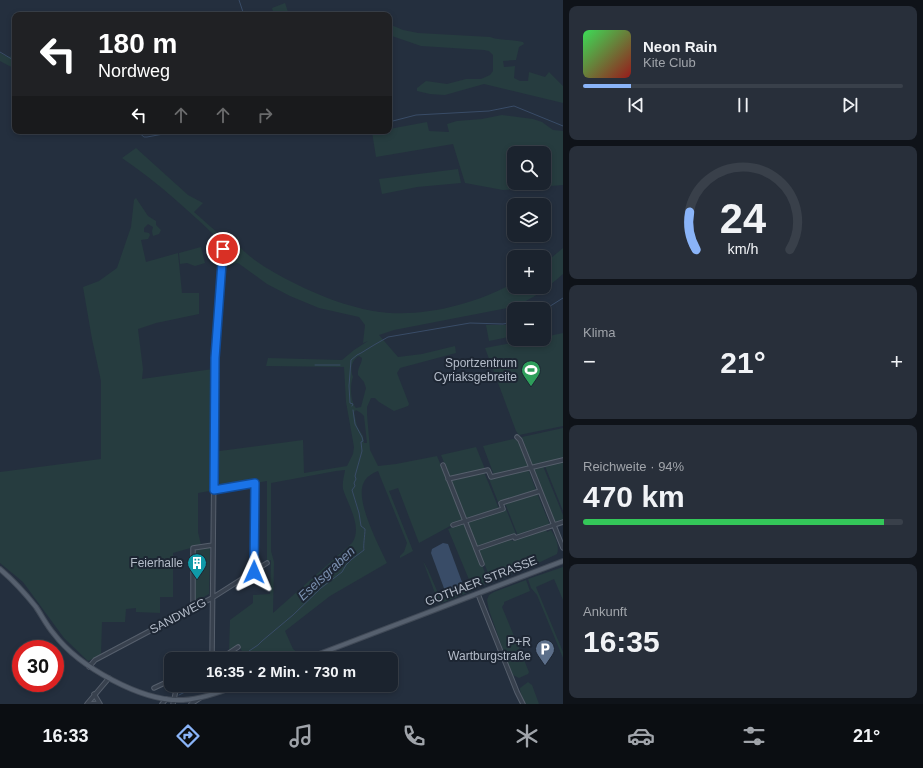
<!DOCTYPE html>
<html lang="de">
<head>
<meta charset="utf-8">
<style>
	body { margin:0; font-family:Helvetica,sans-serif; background:#282f3a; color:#f1f3f6; height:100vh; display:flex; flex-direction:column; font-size:15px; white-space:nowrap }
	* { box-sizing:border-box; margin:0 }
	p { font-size:13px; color:#a0a4aa }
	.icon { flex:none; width:22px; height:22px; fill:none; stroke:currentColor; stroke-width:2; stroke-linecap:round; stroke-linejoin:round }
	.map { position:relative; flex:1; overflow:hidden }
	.panel { display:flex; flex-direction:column; gap:6px; padding:6px; background:#0f1319; width:360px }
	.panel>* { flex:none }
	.top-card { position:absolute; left:12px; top:12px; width:380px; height:122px; border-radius:8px; box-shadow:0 2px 6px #0003,0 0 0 1px #39404a; background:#202124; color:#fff; overflow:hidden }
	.buttons { position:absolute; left:507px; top:146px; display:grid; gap:8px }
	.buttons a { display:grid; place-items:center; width:44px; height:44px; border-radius:8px; background:#1b232e; box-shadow:0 2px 6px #0003,0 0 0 1px #39404a; font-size:20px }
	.speed { position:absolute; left:12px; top:640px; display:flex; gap:8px; font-size:20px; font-weight:700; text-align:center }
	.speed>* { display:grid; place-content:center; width:52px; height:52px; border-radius:50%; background:#1b232e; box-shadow:0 2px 6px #0003,0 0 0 1px #39404a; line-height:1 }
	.speed .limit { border:6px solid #d22; background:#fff; color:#111 }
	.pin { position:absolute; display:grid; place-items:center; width:34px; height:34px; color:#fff; margin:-17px; border:2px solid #fff; border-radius:50%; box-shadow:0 1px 4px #0007 }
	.me { position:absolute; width:44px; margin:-22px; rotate:1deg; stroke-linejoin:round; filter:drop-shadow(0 0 3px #0008) }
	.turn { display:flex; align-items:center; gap:14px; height:84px; padding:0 20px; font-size:18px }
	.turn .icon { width:52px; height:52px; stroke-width:2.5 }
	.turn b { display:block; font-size:28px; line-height:34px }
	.lanes { display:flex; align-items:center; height:38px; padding:0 20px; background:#0003; justify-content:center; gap:20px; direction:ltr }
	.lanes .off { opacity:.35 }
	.big { font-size:30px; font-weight:700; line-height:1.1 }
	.panel .widget { flex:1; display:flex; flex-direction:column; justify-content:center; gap:6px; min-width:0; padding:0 14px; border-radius:8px; background:#282f3a }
	.panel .dial { align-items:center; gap:0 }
	.dial svg { height:104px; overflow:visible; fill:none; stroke:#39404a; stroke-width:7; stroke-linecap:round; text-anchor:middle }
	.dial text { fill:#f1f3f6; stroke:none }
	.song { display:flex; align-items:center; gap:12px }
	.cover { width:48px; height:48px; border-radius:6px; background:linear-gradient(135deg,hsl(130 70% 55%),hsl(0 70% 35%)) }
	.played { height:4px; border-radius:2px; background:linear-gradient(90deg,#8ab4f8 15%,#39404a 15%) }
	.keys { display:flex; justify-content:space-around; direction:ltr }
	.heat { display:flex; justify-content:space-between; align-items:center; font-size:22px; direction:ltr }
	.charge { height:6px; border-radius:3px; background:linear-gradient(90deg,#34c759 94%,#39404a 0) }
	.trip { position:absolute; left:164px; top:652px; width:234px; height:40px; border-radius:8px; background:#1b232e; box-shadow:0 2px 6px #0003,0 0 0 1px #39404a; font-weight:700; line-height:40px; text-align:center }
	.tab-bar { display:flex; height:64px; justify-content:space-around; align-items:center; background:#0b0e12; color:#a0a4aa }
	.tab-bar .icon { width:28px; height:28px }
	.tab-bar .on { color:#8ab4f8 }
	.tab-bar b { font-size:18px; color:#f1f3f6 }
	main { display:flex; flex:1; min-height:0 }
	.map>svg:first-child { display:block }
</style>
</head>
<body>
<main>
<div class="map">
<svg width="563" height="704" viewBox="0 0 563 704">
	<rect width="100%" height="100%" fill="#242f3e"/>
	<path fill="#263c3f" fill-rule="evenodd" d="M285,3L289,15H274L272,8Z
		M389,24L403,30L418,33L490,37C501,41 512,39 523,42L524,44L519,47L516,60L503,61L504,67L515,66L514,78L520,81H528L529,72L545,77L549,72L563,86V103L484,84L445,95L430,94L417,91V88L426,81L447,84L466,79H481L490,75L493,71V55L489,51L484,50L421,46L389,35Z
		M0,53L8,57L12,56L15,58V69L0,61Z
		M502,115L533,119L542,122L553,130L563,131V185L503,190L465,183L453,144L376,157L372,132L389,131V129L427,122L429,131L449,132L447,124L457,121L482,119ZM514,153H544V183H514Z
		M136,148L188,195L203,203L194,212L228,242L225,245C192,214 159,183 122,158Z
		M458,169L461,183L417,187L382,194L379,179Z
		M136,198L148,216L156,221V225L161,230L159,234L153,236L152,231L153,227L148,224L144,228V232L149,233L150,235L148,239L141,240L146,262L178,253L182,293H199V314L156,323L138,329L143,369L142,379L213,369L212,452L303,440L304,473L347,466L353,454L354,447L346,402L344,367L266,366L268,358L342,360L354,350L368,341L363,343L365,325L368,321L365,325L359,317L319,308L290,296L267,284L238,263C232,263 229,267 223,267C223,253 228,246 239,237L238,245C253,262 276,274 296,284C320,296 346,306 373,311C420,319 473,305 514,283V287H544V264L563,248V274C547,288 532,300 512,307L394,330L379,335L398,357L422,354L455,346L456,353L400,368L397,373L409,404L408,406L394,411L379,402L375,398H371L367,407V414L370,450L378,466L396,464L437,456L463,519L419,543L398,488L389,491L413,551L400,558V556L404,552L407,543L378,471C373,473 366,477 364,482C354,499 379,546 387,563L330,596L285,631L293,649L302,656L294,659H247L238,645L229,652L230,620L253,603V595L270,594L271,560L267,562V481L198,493V532L201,545L173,553V597H160V613L136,612V608L126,609L125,622H102L101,655L88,661L64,638L23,582L0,563V472L101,459V381L92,339L83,287L99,281L117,268L131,227L134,200ZM359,356L362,358C362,364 357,368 358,375L364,382L366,388L361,407L356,408C350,401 350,384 353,377C350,370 351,360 359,356ZM356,410L361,413L364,416L367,443H364L363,436L357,426L354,412ZM345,470C344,477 342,483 343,489C348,505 363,527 352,543L273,613L274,562L271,551V483L336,471Z
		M201,247L205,263L195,266L187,263L180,264L179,253Z
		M514,324V336L489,341L486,325H504Z
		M563,333V426L519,435L516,431L485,348L532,339H544V337Z
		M563,428V458L532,466L522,437Z
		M513,439L518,441L528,467L494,475L483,446Z
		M476,447L485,469L450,477L441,455Z
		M563,461V511L545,466Z
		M543,466L563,515V520L555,523L534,469L535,468Z
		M528,469L536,490L498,502L489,479Z
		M484,472L499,509L466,518L451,481Z
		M537,493L550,525L518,536L505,503Z
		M506,509L516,534L477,546L468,522L469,521Z
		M464,523L486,575L488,573L479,550L511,538L512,541L546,530L547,532L551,530C555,536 560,546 557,554L532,566L475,588L472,586L470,582L448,529Z
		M210,547L209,594L195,602V549Z
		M423,561L428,570L441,600L471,589L472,591L439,604Z
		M563,567V600L554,579L536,587L563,652V658L537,595L531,588L528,579Z
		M526,580L530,591L504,602V604L502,607L529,672L528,674L519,678L513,675L508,664L489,610L487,600L489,595L494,592Z
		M528,682L532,685L539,704H526C523,698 520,694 520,688Z"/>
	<path fill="#394c67" d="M443,543L448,544L462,582V586L449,593L445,591L431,553L432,549Z"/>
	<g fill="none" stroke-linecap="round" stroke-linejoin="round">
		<path stroke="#394c67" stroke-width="1" d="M239,0L244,15
			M0,52L15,61
			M389,122L416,115L489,111L514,106L563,126
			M137,131L144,137H147L180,131
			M303,131L308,134L318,131
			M544,310L563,298
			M315,365H340
			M352,406L353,404L350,403L349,386L351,360L357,355L361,353L374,345L388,337L470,323L503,324L514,322
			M249,659V651L258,645L262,641L293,615L321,588L342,572L346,565L352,559L364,550C363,546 365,535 365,529L361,526L359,513L352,490L355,486L354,483L356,479L355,476L362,451L361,442L363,441L362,437L355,424L353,410
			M179,695L199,685"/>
		<g stroke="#565f6c" stroke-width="5.5">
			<path id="minor" d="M517,437L520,440L563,548
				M443,465L482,564
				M448,479L488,470L491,477L563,460
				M214,490L255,483L254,572
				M453,525L503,509L501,503L540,491
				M476,549L514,536L515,538L563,522
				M478,594L517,692L523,704
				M193,608V548L213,545
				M212,659L215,358L223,249
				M220,659L238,647
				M89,667L95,660L212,598L267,563
				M154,688L171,680
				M94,694L100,704
				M87,704L109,678
				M90,704L99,703
				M162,704L166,699
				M173,704L176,690L182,685
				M191,704L200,698"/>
		</g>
		<g stroke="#414a57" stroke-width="6">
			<path id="major" d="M0,569C13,580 25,593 36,607C42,616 47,626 54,634C79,667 142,702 183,700C202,699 221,692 238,685
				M306,659L563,561"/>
		</g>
		<use href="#minor" stroke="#38414e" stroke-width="3.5"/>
		<use href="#major" stroke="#56606e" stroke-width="4"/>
	</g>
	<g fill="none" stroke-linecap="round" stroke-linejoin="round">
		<g stroke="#114b97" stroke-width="10">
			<path id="route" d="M223,249L215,358L214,490L255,483L254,572"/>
		</g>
		<use href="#route" stroke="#1a73e8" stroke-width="7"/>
	</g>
	<defs>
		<g id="stadium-pin" transform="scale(1)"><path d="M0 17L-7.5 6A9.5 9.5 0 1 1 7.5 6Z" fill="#2e9e5b" stroke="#1d2633"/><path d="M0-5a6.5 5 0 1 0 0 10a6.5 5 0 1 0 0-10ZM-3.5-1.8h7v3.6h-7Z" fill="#fff"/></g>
		<g id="building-pin" transform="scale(1)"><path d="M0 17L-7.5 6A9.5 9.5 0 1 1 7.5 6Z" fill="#0f9aa8" stroke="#1d2633"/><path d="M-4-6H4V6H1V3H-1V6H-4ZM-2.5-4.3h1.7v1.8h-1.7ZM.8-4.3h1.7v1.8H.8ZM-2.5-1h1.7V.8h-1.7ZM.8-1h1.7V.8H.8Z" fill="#fff"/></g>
		<g id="parking-pin" transform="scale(1)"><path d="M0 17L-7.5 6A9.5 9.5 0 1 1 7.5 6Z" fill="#5c6f8a" stroke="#1d2633"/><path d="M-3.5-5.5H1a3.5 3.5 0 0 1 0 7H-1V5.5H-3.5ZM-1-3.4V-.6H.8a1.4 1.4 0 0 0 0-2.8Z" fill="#fff"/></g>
	</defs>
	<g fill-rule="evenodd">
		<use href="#stadium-pin" x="531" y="370"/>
		<use href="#building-pin" x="197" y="563"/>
		<use href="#parking-pin" x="545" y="649"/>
	</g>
	<g text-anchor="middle" stroke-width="4" stroke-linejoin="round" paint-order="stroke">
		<g font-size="12" fill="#b4bcc9" stroke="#1d2633" text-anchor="end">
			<text x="517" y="367">Sportzentrum<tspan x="517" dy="14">Cyriaksgebreite</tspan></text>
			<text x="183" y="567">Feierhalle</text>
			<text x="531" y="646">P+R<tspan x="531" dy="14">Wartburgstraße</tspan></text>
		</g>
		<g font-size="12" fill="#b4bcc9" stroke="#1d2633">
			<text transform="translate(481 581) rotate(-21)" y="4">GOTHAER STRASSE</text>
			<text transform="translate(178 616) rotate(-28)" y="4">SANDWEG</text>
		</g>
		<g font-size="13" font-style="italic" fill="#7c92b1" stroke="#1d2633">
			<text transform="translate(326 573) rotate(-43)" y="5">Eselsgraben</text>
		</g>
	</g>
</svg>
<div class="buttons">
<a><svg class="icon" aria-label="search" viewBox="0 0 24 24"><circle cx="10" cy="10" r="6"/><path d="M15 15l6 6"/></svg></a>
<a><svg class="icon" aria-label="layers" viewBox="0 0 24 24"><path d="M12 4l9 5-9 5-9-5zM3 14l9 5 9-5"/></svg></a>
<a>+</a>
<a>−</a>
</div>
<div class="speed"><div class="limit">30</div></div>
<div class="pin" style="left:223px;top:249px;background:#d93025"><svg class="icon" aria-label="arrive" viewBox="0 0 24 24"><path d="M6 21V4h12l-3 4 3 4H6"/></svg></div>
<svg class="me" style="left:254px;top:572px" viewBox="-20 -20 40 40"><path d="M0-17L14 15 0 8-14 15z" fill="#1a73e8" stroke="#fff" stroke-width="4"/></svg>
<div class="trip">16:35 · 2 Min. · 730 m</div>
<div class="top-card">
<div class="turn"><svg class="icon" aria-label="left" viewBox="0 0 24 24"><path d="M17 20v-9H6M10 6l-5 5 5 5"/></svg><div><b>180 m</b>Nordweg</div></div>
<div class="lanes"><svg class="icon" aria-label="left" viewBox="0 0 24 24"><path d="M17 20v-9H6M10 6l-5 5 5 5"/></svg><svg class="icon off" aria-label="ahead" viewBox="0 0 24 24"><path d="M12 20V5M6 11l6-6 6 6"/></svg><svg class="icon off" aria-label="ahead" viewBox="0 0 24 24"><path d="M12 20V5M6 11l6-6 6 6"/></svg><svg class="icon off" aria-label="right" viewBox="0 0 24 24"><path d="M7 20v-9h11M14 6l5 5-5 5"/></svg></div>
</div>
</div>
<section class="panel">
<div class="widget">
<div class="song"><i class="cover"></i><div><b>Neon Rain</b><p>Kite Club</p></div></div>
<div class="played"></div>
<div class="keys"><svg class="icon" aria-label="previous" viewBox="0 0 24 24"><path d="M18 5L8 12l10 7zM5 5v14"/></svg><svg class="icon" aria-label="pause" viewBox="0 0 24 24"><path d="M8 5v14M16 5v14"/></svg><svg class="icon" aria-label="next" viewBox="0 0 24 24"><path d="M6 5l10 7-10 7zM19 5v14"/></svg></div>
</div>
<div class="widget dial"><svg viewBox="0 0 100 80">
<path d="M14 69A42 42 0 1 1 86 69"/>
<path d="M14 69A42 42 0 0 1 9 40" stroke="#8ab4f8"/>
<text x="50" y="56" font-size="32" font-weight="700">24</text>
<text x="50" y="72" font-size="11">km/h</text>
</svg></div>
<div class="widget"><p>Klima</p>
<div class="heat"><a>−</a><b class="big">21°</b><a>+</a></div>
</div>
<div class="widget"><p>Reichweite · 94%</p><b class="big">470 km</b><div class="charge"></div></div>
<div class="widget"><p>Ankunft</p><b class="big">16:35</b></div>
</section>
</main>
<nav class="tab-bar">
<b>16:33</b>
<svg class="icon on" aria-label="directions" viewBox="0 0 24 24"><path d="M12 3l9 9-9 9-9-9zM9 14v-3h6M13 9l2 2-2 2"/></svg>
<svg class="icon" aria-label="music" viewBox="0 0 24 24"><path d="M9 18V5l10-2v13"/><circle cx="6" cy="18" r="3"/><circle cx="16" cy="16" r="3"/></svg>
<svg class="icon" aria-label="phone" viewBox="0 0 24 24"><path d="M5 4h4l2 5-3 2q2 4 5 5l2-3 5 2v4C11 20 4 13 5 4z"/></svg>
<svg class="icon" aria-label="climate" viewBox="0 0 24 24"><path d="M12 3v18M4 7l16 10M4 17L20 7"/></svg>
<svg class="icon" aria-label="car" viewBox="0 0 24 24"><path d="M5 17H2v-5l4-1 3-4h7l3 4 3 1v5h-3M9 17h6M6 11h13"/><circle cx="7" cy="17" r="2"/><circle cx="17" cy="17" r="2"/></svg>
<svg class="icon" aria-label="filters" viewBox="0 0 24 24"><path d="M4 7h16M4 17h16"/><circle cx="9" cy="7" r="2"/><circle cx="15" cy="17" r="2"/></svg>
<b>21°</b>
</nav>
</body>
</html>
